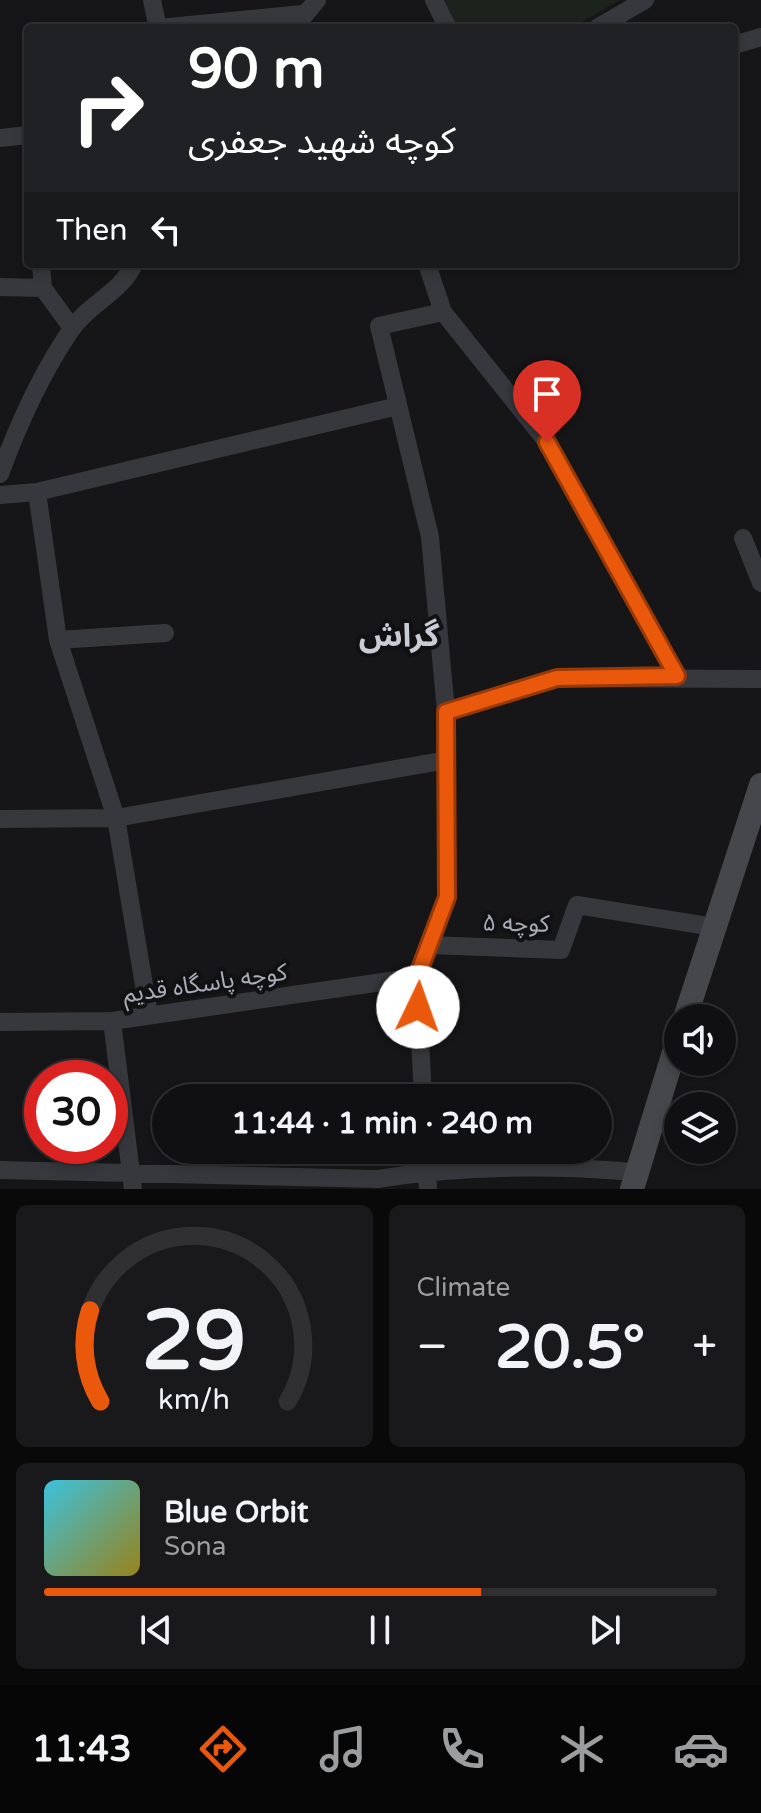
<!DOCTYPE html>
<html lang="en">
<head>
<meta charset="utf-8">
<style>
	body { margin:0; font-family:"Varela Round","Noto Sans Arabic",sans-serif; background:#19191b; color:#f1f3f6; height:100vh; display:flex; flex-direction:column; font-size:30px; white-space:nowrap }
	* { box-sizing:border-box; margin:0 }
	p { font-size:26px; color:#9c9d9f }
	.icon { flex:none; width:44px; height:44px; fill:none; stroke:currentColor; stroke-width:2; stroke-linecap:round; stroke-linejoin:round }
	.map { position:relative; height:1189px; overflow:hidden }
	.drawer { display:flex; flex-direction:column; gap:16px; padding:16px; background:#09090a; flex:1 }
	.drawer>* { flex:none }
	.banner { position:absolute; left:24px; top:24px; width:714px; height:244px; border-radius:8px; box-shadow:0 4px 12px #0003,0 0 0 2px #303032; background:#202124; color:#fff; overflow:hidden }
	.fabs { position:absolute; left:664px; top:1004px; display:grid; gap:16px }
	.fabs a { display:grid; place-items:center; width:72px; height:72px; border-radius:50%; background:#101012; box-shadow:0 4px 12px #0003,0 0 0 2px #303032; font-size:40px }
	.speed { position:absolute; left:24px; top:1060px; display:flex; gap:16px; font-size:40px; font-weight:700; text-align:center }
	.speed>* { display:grid; place-content:center; width:104px; height:104px; border-radius:50%; background:#101012; box-shadow:0 4px 12px #0003,0 0 0 2px #303032; line-height:1 }
	.speed .limit { border:12px solid #d22; background:#fff; color:#111 }
	.pin { position:absolute; display:grid; place-items:center; width:68px; height:68px; color:#fff; margin:-82px -34px; border-radius:50% 50% 50% 0; rotate:-45deg; box-shadow:0 0 8px #0007 }
	.pin .icon { rotate:45deg }
	.me { position:absolute; width:88px; margin:-44px; rotate:3deg; stroke-linejoin:round; filter:drop-shadow(0 0 6px #0008) }
	.turn { display:flex; align-items:center; gap:28px; height:168px; padding:0 32px; font-size:36px }
	.turn .icon { width:104px; height:104px; stroke-width:2.5 }
	.turn b { display:block; font-size:56px; line-height:68px }
	.then { display:flex; align-items:center; height:76px; padding:0 32px; background:#0003; gap:16px; font-size:30px }
	.big { font-size:60px; font-weight:800; line-height:1.1 }
	.drawer .tile { flex:1; display:flex; flex-direction:column; justify-content:center; gap:12px; min-width:0; padding:0 28px; border-radius:12px; background:#19191b }
	.drawer .dial { align-items:center; gap:0 }
	.dial svg { height:208px; overflow:visible; fill:none; stroke:#303032; stroke-width:7; stroke-linecap:round; text-anchor:middle }
	.dial text { fill:#f1f3f6; stroke:none }
	.song { display:flex; align-items:center; gap:24px }
	.cover { width:96px; height:96px; border-radius:12px; background:linear-gradient(135deg,hsl(190 70% 55%),hsl(50 70% 35%)) }
	.played { height:8px; border-radius:4px; background:linear-gradient(90deg,#ea580c 65%,#303032 65%) }
	.keys { display:flex; justify-content:space-around; direction:ltr }
	.heat { display:flex; justify-content:space-between; align-items:center; font-size:44px; direction:ltr }
	.drawer .tiles { flex:1; display:grid; gap:16px; grid-template-columns:1fr 1fr }
	.tile:last-child { grid-column:span 2 }
	.trip { position:absolute; left:152px; top:1084px; width:460px; height:80px; border-radius:40px; background:#101012; box-shadow:0 4px 12px #0003,0 0 0 2px #303032; font-weight:800; line-height:80px; text-align:center }
	.tab-bar { display:flex; height:128px; justify-content:space-around; align-items:center; background:#060607; color:#9c9d9f }
	.tab-bar .icon { width:56px; height:56px }
	.tab-bar .active { color:#ea580c }
	.tab-bar b { font-size:36px; color:#f1f3f6 }
	.map>svg:first-child { display:block }
</style>
</head>
<body>
<div class="map">
<svg width="761" height="1189" viewBox="0 0 761 1189">
	<rect width="100%" height="100%" fill="#161618"/>
	<path fill="#1c231d" d="M445,0H620L571,28H458Z"/>
	<g fill="none" stroke-linecap="round" stroke-linejoin="round">
		<path stroke="#37383d" stroke-width="18" d="M152,0L158,28
			M434,0L448,28
			M159,28L302,14
			M294,28L317,0
			M597,28L645,0
			M734,45L761,37
			M0,138L28,135
			M41,264L43,288L72,328
			M427,264L443,312L547,442L677,676
			M0,287L43,288
			M0,474C18,425 41,374 71,330C88,304 121,293 134,264
			M37,492L398,406
			M0,495L37,492L58,640L116,818L149,1015
			M743,538L761,583
			M58,640L165,633
			M446,712L557,678L761,679
			M0,819L116,818L447,760
			M429,945L561,950L577,905L714,927
			M112,1021L133,1189
			M0,1022L112,1021L417,977
			M423,1098L417,977L447,897L446,712L430,537L379,326L443,312
			M426,1150L428,1189
			M0,1170L378,1179C463,1165 549,1165 635,1172"/>
		<path stroke="#45474d" stroke-width="24" d="M685,1018L761,785
			M632,1189L678,1039"/>
	</g>
	<g fill="none" stroke-linecap="round" stroke-linejoin="round">
		<g stroke="#983908" stroke-width="20">
			<path id="route" d="M418,1007L417,977L447,897L446,712L557,678L677,676L547,442"/>
		</g>
		<use href="#route" stroke="#ea580c" stroke-width="14"/>
	</g>
	<g text-anchor="middle" stroke-width="8" stroke-linejoin="round" paint-order="stroke">
		<g font-size="24" fill="#a8adb8" stroke="#111113">
			<text transform="translate(516 923) rotate(1)" y="8">کوچه ۵</text>
			<text transform="translate(205 983) rotate(-8)" y="8">کوچه پاسگاه قدیم</text>
		</g>
		<g font-size="32" font-weight="bold" fill="#c9ccd4" stroke="#111113">
			<text x="399" y="646">گراش</text>
		</g>
	</g>
</svg>
<div class="fabs">
<a><svg class="icon" aria-label="sound" viewBox="0 0 24 24"><path d="M4 9h4l5-4v14l-5-4H4zM17 9q2 3 0 6"/></svg></a>
<a><svg class="icon" aria-label="layers" viewBox="0 0 24 24"><path d="M12 4l9 5-9 5-9-5zM3 14l9 5 9-5"/></svg></a>
</div>
<div class="speed"><div class="limit">30</div></div>
<div class="pin" style="left:547px;top:442px;background:#d93025"><svg class="icon" aria-label="arrive" viewBox="0 0 24 24"><path d="M6 21V4h12l-3 4 3 4H6"/></svg></div>
<svg class="me" style="left:418px;top:1007px" viewBox="-20 -20 40 40"><circle r="19" fill="#fff"/><path d="M0-13L10 11 0 6-10 11z" fill="#ea580c"/></svg>
<div class="trip">11:44 · 1 min · 240 m</div>
<div class="banner">
<div class="turn"><svg class="icon" aria-label="right" viewBox="0 0 24 24"><path d="M7 20v-9h11M14 6l5 5-5 5"/></svg><div><b>90 m</b>کوچه شهید جعفری</div></div>
<div class="then">Then<svg class="icon" aria-label="left" viewBox="0 0 24 24"><path d="M17 20v-9H6M10 6l-5 5 5 5"/></svg></div>
</div>
</div>
<section class="drawer">
<div class="tiles">
<div class="tile dial"><svg viewBox="0 0 100 80">
<path d="M14 69A42 42 0 1 1 86 69"/>
<path d="M14 69A42 42 0 0 1 10 34" stroke="#ea580c"/>
<text x="50" y="56" font-size="32" font-weight="700">29</text>
<text x="50" y="72" font-size="11">km/h</text>
</svg></div>
<div class="tile"><p>Climate</p>
<div class="heat"><a>−</a><b class="big">20.5°</b><a>+</a></div>
</div>
<div class="tile">
<div class="song"><i class="cover"></i><div><b>Blue Orbit</b><p>Sona</p></div></div>
<div class="played"></div>
<div class="keys"><svg class="icon" aria-label="previous" viewBox="0 0 24 24"><path d="M18 5L8 12l10 7zM5 5v14"/></svg><svg class="icon" aria-label="pause" viewBox="0 0 24 24"><path d="M8 5v14M16 5v14"/></svg><svg class="icon" aria-label="next" viewBox="0 0 24 24"><path d="M6 5l10 7-10 7zM19 5v14"/></svg></div>
</div>
</div>
</section>
<nav class="tab-bar">
<b>11:43</b>
<svg class="icon active" aria-label="directions" viewBox="0 0 24 24"><path d="M12 3l9 9-9 9-9-9zM9 14v-3h6M13 9l2 2-2 2"/></svg>
<svg class="icon" aria-label="music" viewBox="0 0 24 24"><path d="M9 18V5l10-2v13"/><circle cx="6" cy="18" r="3"/><circle cx="16" cy="16" r="3"/></svg>
<svg class="icon" aria-label="phone" viewBox="0 0 24 24"><path d="M5 4h4l2 5-3 2q2 4 5 5l2-3 5 2v4C11 20 4 13 5 4z"/></svg>
<svg class="icon" aria-label="climate" viewBox="0 0 24 24"><path d="M12 3v18M4 7l16 10M4 17L20 7"/></svg>
<svg class="icon" aria-label="car" viewBox="0 0 24 24"><path d="M5 17H2v-5l4-1 3-4h7l3 4 3 1v5h-3M9 17h6M6 11h13"/><circle cx="7" cy="17" r="2"/><circle cx="17" cy="17" r="2"/></svg>
</nav>
</body>
</html>
